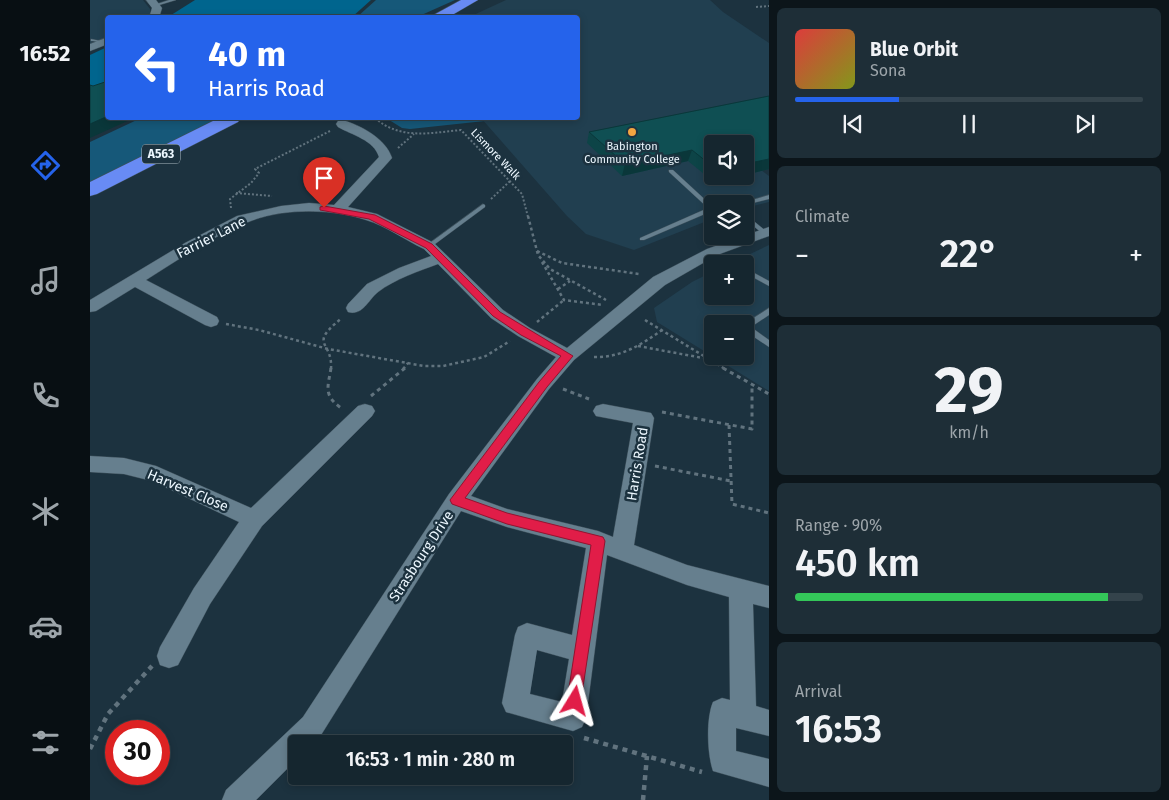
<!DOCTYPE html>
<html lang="en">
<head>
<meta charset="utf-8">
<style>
	body { margin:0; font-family:"Fira Sans",sans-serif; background:#1e2e37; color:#f1f3f6; height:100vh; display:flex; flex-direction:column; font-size:19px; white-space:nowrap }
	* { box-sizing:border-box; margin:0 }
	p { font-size:16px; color:#9da5aa }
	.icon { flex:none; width:28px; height:28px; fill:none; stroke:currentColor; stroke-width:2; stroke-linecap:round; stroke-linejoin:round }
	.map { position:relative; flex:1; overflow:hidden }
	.sheet { display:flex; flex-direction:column; gap:8px; padding:8px; background:#0c151a; width:400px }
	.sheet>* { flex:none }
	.hud { position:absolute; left:15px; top:15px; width:475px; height:105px; border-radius:5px; box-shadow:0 2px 8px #0003,0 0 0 1px #34434b; background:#2563eb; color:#fff; overflow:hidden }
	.fabs { position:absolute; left:614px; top:135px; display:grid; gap:10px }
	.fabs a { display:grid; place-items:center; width:50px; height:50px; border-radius:5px; background:#15262f; box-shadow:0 2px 8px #0003,0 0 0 1px #34434b; font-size:25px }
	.speed { position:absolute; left:15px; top:720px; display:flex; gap:10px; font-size:25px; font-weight:700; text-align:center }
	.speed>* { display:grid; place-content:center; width:65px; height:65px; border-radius:50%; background:#15262f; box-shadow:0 2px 8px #0003,0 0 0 1px #34434b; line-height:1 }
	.speed .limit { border:8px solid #d22; background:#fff; color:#111 }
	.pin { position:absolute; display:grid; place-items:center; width:42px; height:42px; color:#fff; margin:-51px -21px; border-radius:50% 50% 50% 0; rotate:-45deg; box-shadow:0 0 5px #0007 }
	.pin .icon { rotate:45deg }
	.me { position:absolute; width:55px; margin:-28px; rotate:8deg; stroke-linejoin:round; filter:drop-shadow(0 0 4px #0008) }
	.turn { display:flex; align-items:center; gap:18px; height:105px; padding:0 20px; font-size:22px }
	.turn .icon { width:65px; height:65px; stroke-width:2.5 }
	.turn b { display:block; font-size:35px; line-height:42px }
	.big { font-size:38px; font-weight:600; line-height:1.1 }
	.sheet .widget { flex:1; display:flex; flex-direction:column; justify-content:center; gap:8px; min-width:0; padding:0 18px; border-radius:8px; background:#1e2e37 }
	.sheet .dial { align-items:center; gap:0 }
	.dial b { font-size:65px; line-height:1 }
	.song { display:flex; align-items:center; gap:15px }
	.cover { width:60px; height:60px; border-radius:8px; background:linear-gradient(135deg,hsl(0 70% 55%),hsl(70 70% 35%)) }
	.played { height:5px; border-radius:2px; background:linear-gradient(90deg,#2563eb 30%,#34434b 30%) }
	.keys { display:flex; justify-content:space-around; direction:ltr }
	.heat { display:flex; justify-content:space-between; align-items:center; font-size:28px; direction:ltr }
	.charge { height:8px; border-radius:4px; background:linear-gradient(90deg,#34c759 90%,#34434b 0) }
	.trip { position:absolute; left:198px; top:735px; width:285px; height:50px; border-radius:5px; background:#15262f; box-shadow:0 2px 8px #0003,0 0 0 1px #34434b; font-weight:600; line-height:50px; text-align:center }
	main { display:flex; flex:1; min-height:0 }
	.tabs { display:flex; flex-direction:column; width:90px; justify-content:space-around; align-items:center; background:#080f13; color:#9da5aa }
	.tabs .icon { width:35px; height:35px }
	.tabs .on { color:#2563eb }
	.tabs b { font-size:22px; color:#f1f3f6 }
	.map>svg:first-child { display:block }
</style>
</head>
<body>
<main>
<nav class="tabs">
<b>16:52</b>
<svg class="icon on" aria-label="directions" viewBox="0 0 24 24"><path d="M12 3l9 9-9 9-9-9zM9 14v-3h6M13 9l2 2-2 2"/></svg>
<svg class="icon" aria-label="music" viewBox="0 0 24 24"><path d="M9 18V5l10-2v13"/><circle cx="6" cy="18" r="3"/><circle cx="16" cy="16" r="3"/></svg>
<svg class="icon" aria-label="phone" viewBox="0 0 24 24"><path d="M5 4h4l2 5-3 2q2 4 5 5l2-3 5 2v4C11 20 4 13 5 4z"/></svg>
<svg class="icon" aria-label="climate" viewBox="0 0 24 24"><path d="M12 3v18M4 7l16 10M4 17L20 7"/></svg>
<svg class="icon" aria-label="car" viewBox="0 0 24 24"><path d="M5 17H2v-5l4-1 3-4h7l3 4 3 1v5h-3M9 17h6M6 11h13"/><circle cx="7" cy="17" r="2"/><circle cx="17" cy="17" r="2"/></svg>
<svg class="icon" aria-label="filters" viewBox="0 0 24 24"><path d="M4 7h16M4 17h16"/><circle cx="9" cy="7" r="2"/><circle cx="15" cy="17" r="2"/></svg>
</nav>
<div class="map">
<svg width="679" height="800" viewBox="0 0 679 800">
	<rect width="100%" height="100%" fill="#1c323f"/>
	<path fill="#213f50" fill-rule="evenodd" d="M0,0H53L60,9V15L57,17L18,18L17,37L0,45Z
		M416,0H620L633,12L679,43V168L671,170L679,176V202L655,208V204H622V219L544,250L496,234L477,216L391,118H488V18H377ZM622,144H655V176H622Z
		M679,245V391L567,322L564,308L602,282L622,272V296H655V264H639ZM622,324H655V356H622Z"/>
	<path fill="#165879" d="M286,0H365L327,17H267Z
		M51,118H133L0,185V142Z
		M296,118H391L395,121L320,129L312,128Z"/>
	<path fill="#00658e" d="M105,0H281L262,17H78Z
		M17,47V84L0,89V55Z"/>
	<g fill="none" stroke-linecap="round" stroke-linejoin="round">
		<g stroke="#3c4f5a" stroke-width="1">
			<path id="lane" d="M79,0H86L66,6L64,5Z
				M1,39L16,42L14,43L3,41H1Z
				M579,170H583L622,206V211L554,240H550V238L618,208L579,172Z
				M679,195V199L655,205V204H648Z
				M393,204L395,205V207L341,247H337V245Z
				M655,214L677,232V234H673L655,219Z
				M620,250H624L648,264H639L620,254Z
				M655,268L679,281V286L655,273Z
				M679,308V315L661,327L679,340V347L655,331L654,324Z"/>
		</g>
		<g stroke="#3c4f5a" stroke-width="1">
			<path id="street" d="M56,0H66L72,8L69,18H59L62,8Z
				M18,37V44L0,51V44Z
				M252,120C271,125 296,139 302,158L258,207L287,214L344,243L413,310L440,328L477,348L563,277L617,249L679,227V236L627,255L575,285L484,360L459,389L381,496L417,509L508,531L523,537L543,423L506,416L503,411L506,406L513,404L561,413L564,418L544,545L597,565L679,586V608L663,604L666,706L679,710V736L646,728V751L679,759V787L623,771C617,754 616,718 623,702L632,698L640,700L639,597L597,585L517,555L496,718L492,727L483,731L416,712L412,703L425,635L428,627L437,623L482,635L496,548L417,527L371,511L231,735L223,744H206V760L166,800H132L136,790L213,717L359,494L447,379L466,357L428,336L401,318L348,264C329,271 305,279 288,292C278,300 273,316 258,312L256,308L258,304L277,284L309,268L341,256L334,249C315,240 296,226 276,220C240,208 190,208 156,223C121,237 88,260 56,280L127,317L129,321L127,325L121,327L115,325L45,287L6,311L0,312V300L95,243L147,216L191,206L219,203L244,205L289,157C284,140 262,135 248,127L246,124L248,121ZM447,650L479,659L472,702L440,694Z
				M275,404L282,406L285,411L282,416L172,526L120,604L88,665L79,668L70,665L67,656L70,647L104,588L149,522L62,481L34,474L0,472V456L34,458L66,466L161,508L268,406Z"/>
		</g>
		<g stroke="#3c4f5a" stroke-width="1">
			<path id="highway" d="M371,0H388L357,18H338Z
				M129,118H151L148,122L7,194L0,196V182Z"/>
		</g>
		<path stroke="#61737e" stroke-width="2" stroke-dasharray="2 2" stroke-linecap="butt" d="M666,7L679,6
			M285,118C310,140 340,133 371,130L432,194L438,217
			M308,148L324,134
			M146,193L182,196
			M401,199L420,181
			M141,208L140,199L161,183L169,173L165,169L240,131"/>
		<path stroke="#61737e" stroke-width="2.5" stroke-dasharray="3 3" stroke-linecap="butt" d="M438,216L448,255L460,269L516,300
			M447,251L472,263L549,274
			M452,262L474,300L513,305
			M468,289L480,281
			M555,320L635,369
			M447,322L474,300
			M136,324L169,330L238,349L334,366H353L394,357L420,341
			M548,346L613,358
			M504,357C530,358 551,345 572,330
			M241,369C243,340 217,346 252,318
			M313,369L318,363"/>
		<path stroke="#61737e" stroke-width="3" stroke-dasharray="4 4" stroke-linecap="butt" d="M241,368C238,387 233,395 251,408
			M633,368L679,394
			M473,389L499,399
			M281,396L315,368
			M572,412L662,429V384
			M639,425L642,504L679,513
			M565,466L641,481"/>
		<path stroke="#61737e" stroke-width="4.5" stroke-dasharray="5 5" stroke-linecap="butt" d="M494,738L612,772
			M0,749L18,714L62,666
			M553,800L557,756"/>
		<use href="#lane" fill="#667f8e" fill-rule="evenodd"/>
		<use href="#street" fill="#667f8e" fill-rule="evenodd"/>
		<use href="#highway" fill="#688bf4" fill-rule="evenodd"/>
	</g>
	<path fill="#0d4447" d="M679,96V169L655,175V144H622V176H650L624,182L598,161L532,176L497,143L499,132Z"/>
	<path fill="#0a373a" d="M18,116V118H44L0,138V124Z
		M602,150L598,161L532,176L535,164Z
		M679,159V169L655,175V164Z
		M626,176H650L624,182Z"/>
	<path fill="#0f4f53" stroke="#0a373a" d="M15,82L18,83V116L0,124V85L3,86Z
		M679,96V159L655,164V144H622V166L602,150L535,164L499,132Z"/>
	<path fill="#e11d48" stroke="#92132f" d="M234,206L285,215L342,244L410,312L483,356L457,387L375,498L417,513L513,537L515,541L490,707L485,709L479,707L477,701L501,545L417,524L362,504L360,500L449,382L471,356L431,335L403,316L336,248L279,219L230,210V207Z"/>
	<circle fill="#f2a541" stroke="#1c323f" stroke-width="2" cx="542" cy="132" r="5"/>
	<g text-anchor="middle" stroke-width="5" stroke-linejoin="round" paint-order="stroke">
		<g font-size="11" fill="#ecf7fe" stroke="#1c323f">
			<text x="542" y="150">Babington<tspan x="542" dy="13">Community College</tspan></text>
		</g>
		<g font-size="11" fill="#ecf7fe" stroke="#1c323f">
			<text transform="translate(406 154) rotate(46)" y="4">Lismore Walk</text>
		</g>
		<rect fill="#1c323f" stroke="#aebcc5" stroke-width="1" x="52" y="144.5" width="38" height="19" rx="4"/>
		<g font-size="12" font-weight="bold" fill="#ecf7fe">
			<text x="71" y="158">A563</text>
		</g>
		<g font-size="14" fill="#ecf7fe" stroke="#1c323f">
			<text transform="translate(121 237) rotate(-27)" y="5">Farrier Lane</text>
			<text transform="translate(547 464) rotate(-81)" y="5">Harris Road</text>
			<text transform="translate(98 490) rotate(23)" y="5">Harvest Close</text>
			<text transform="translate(331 556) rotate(-57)" y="5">Strasbourg Drive</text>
		</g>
	</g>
</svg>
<div class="fabs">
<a><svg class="icon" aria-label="sound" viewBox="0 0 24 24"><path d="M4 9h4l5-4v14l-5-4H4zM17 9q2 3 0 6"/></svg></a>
<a><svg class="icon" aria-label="layers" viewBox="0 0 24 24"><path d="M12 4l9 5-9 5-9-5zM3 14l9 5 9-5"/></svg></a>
<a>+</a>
<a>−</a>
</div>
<div class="speed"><div class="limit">30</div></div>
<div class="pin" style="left:234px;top:208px;background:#d93025"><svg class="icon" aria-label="arrive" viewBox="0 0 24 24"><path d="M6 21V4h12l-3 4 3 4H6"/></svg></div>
<svg class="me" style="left:485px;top:701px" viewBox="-20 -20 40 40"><path d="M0-17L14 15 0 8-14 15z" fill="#e11d48" stroke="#fff" stroke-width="4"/></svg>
<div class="trip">16:53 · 1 min · 280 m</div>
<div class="hud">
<div class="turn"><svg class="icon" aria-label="left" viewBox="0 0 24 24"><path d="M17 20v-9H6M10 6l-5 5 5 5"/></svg><div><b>40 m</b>Harris Road</div></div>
</div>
</div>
<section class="sheet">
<div class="widget">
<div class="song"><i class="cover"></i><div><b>Blue Orbit</b><p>Sona</p></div></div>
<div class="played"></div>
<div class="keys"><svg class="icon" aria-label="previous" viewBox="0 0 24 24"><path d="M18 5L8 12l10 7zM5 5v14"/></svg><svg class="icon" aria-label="pause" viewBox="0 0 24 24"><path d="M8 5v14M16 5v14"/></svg><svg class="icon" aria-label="next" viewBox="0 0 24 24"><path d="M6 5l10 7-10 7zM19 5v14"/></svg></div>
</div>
<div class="widget"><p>Climate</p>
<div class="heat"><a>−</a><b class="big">22°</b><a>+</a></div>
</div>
<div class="widget dial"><b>29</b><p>km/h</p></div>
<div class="widget"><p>Range · 90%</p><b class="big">450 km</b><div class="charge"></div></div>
<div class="widget"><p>Arrival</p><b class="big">16:53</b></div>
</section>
</main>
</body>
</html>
